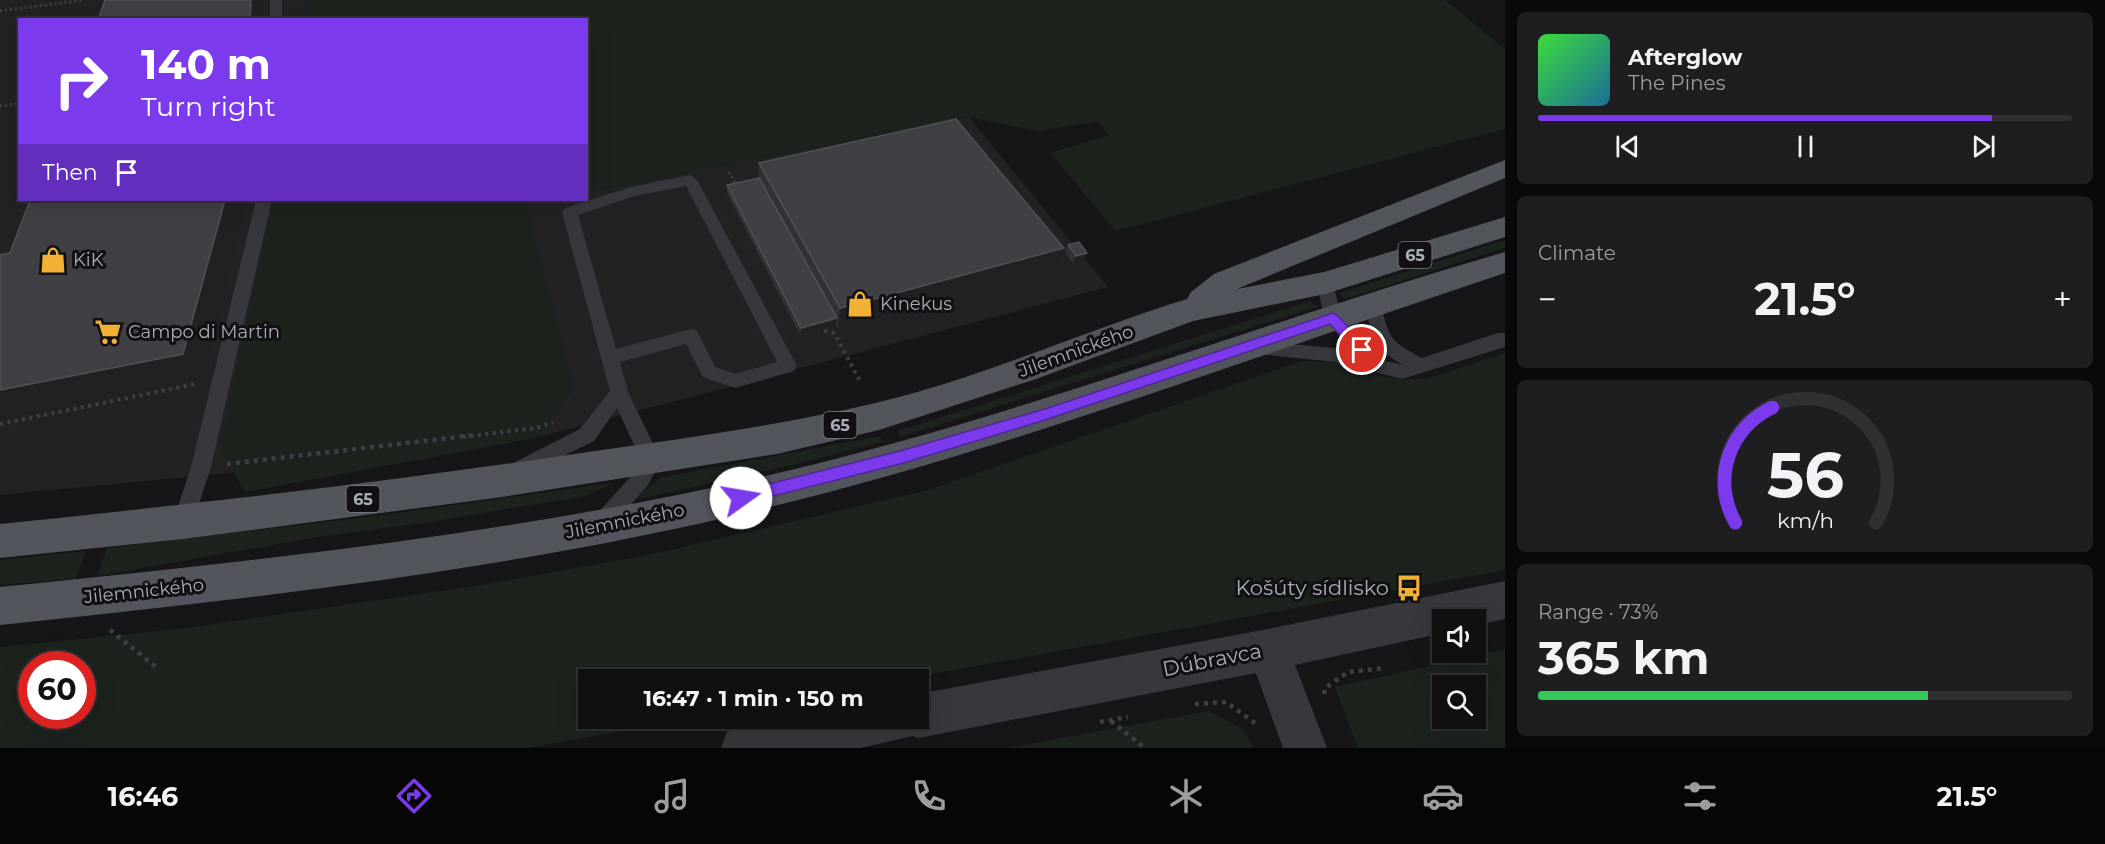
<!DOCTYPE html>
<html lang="en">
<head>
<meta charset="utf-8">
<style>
	body { margin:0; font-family:Montserrat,sans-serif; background:#1e1e20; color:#f1f3f6; height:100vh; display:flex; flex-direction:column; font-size:22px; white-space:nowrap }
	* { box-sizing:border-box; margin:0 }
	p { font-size:20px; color:#9c9d9f }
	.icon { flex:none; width:33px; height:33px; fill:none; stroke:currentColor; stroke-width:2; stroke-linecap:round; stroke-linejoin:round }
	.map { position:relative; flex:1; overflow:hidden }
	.sheet { display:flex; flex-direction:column; gap:12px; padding:12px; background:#09090a; width:600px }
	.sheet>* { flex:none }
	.hud { position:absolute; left:18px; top:18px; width:570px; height:183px; border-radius:0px; box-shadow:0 6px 24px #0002,0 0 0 2px #303032; background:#7c3aed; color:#fff; overflow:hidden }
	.controls { position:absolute; left:1432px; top:609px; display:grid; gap:12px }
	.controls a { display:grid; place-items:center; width:54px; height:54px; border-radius:0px; background:#101012; box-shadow:0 6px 24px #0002,0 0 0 2px #303032; font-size:30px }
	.speed { position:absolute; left:18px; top:651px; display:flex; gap:12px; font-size:30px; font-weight:700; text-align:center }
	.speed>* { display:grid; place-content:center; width:78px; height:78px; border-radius:50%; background:#101012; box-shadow:0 6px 24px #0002,0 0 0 2px #303032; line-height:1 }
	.speed .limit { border:9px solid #d22; background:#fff; color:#111 }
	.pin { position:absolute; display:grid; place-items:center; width:51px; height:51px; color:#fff; margin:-26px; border:3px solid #fff; border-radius:50%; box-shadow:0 2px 6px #0007 }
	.me { position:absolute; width:66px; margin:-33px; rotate:77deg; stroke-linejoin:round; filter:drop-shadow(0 0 4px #0008) }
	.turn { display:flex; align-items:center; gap:21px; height:126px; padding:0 24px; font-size:27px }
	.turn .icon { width:78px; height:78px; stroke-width:2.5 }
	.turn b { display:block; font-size:42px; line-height:51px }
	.then { display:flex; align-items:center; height:57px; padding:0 24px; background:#0003; gap:12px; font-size:22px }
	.big { font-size:45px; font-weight:700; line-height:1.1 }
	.sheet .card { flex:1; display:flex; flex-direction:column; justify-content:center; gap:9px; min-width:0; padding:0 21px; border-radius:9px; background:#1e1e20 }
	.sheet .dial { align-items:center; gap:0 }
	.dial svg { height:156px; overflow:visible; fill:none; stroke:#303032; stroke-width:7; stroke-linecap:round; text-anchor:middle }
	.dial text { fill:#f1f3f6; stroke:none }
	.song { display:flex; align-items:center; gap:18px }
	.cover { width:72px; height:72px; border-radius:9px; background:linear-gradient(135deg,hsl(120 70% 55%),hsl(200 70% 35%)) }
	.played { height:6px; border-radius:3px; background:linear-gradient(90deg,#7c3aed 85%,#303032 85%) }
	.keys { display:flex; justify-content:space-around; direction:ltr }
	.heat { display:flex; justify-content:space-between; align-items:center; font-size:33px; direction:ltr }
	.charge { height:9px; border-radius:4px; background:linear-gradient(90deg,#34c759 73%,#303032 0) }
	.trip { position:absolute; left:578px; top:669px; width:351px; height:60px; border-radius:0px; background:#101012; box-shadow:0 6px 24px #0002,0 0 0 2px #303032; font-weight:700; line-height:60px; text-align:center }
	.menu { display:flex; height:96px; justify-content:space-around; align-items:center; background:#060607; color:#9c9d9f }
	.menu .icon { width:42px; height:42px }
	.menu .selected { color:#7c3aed }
	.menu b { font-size:27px; color:#f1f3f6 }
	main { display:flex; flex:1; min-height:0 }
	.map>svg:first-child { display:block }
</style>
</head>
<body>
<main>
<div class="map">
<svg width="1505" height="748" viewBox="0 0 1505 748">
	<rect width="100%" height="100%" fill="#161618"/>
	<path fill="#222225" d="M0,0H312L313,19L20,20V200H321L261,470L0,495Z
		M969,117L1108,287L535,438L574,389L525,204L548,200H586L587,192Z"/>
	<path fill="#1c231d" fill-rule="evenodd" d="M307,0H1445L1505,49V129L1116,231L1050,153L1109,135L1098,121L1038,131L969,117L587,192L586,20L306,19Z
		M272,200H548L526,205L574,389L535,438L245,492L220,450Z
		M1505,240V248L1345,299L1339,293Z
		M1310,301L1317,307L900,437L897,431Z
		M1505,353V570L904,679L588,680V718L689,719L527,748H0V647L187,628L488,584L653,554L928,490L1302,361L1343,363L1379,376L1406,380L1429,378ZM32,664H82V716H32Z
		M880,436L883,442L792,465L639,499V495L659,478Z
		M613,483L585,496L430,522L317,537L97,576L107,548L376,516Z
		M86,551L76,579L0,585V560Z
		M1505,649V748H1358L1335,687ZM1443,686H1476V718H1443Z
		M1209,711L1243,729L1254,748H1006Z"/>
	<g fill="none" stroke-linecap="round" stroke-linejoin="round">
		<path stroke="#3d3f44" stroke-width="3" stroke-dasharray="2 3" stroke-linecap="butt" d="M0,11L84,0
			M0,106L20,103
			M729,172L737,187"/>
		<path stroke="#3d3f44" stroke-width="4" stroke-dasharray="3 4.5" stroke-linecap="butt" d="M817,329L834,333L860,381
			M0,424L196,384
			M463,437L536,428L553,422"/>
		<path stroke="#3d3f44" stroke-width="4.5" stroke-dasharray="4 5" stroke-linecap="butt" d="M227,464L475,435
			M110,630L156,667
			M1324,694L1325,688L1348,672L1385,668
			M1195,704L1226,702L1255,723
			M1111,721L1145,748
			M1100,722L1128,717"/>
		<path fill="#37383d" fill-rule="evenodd" d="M270,0H282V20H270Z
			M690,175L697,180L797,366L794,371L735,388L703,377L686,344L620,362L628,392L661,460L648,485L607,532L600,534L593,532L590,525L593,518L634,473L641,460L617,408L594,441L518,478L511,476L508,470L511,464L580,429L610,391L562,212L565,208L631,187ZM686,186L777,362L735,374L715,367L697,331L691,329L616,349L578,215L634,196Z
			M256,200H272L211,467L193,522L190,529L183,531L176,529L173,522L191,467Z
			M1325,277L1333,283L1341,316L1382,360L1403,365C1374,349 1371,337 1366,306L1374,300L1382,306C1388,339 1392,342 1422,358L1498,333H1505V347L1402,379L1335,362L1249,353L1246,348L1249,343L1255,341L1335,348L1354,353L1324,318L1317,283Z"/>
		<path fill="#37383d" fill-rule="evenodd" d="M1505,581V619L1476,625V620H1443V633L1295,665L1327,748H1283L1256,673L918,738L913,736L860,748H721L727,732C783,709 858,718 918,718V694L1268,629Z"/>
		<path fill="#53555c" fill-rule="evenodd" d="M1505,160V178L1237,289L1324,272L1505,217V237L1325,294L1193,321L1036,379L879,430L777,454L495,498L183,539L0,558V524C194,504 388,482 581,453C679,439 778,426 875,403C982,378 1083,331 1187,299L1191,292L1214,274Z
			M1505,252V273C1259,355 1014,448 762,509C512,570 256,598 0,625V587C255,561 511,534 761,477C1014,419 1256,324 1505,252Z"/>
	</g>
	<path fill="#323236" d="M759,163L1055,269L838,328L836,326L800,335L727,193V185L759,178Z
		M1068,245L1084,260L1073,263L1065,253Z"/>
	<path fill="#212124" d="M0,0H56L0,7Z
		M251,0H263V20H250Z
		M225,200H247L204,378L0,420V390Z
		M1064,248L1055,269L838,328L840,308Z
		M1087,253L1084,260L1073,263L1076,256Z
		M837,318L836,326L800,335L801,328Z"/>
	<path fill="#3f3f44" stroke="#4f5156" stroke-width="1.5" d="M105,0H251L250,20H98Z
		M956,119L1064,248L840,308L759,163Z
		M759,178L837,318L801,328L727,185Z
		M30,200H225L183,354L0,390V255L10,253Z
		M1079,242L1087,253L1076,256L1068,245Z"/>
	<path fill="#7c3aed" stroke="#51269a" stroke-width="1.5" d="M1333,313L1337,315L1366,346V353H1357L1330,324L1045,420L900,464L741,504L733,498L741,491L900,451L1045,409Z"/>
	<defs>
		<g id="shop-bare" transform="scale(2.07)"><path d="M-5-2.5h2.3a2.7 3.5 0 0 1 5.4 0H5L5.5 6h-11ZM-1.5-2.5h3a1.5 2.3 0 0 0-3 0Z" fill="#f2b134" stroke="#111113" stroke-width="2.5" paint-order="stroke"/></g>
		<g id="supermarket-bare" transform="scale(2.07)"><path d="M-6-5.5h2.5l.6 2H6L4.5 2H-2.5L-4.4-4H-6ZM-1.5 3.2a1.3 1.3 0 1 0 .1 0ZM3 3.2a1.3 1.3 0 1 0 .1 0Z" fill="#f2b134" stroke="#111113" stroke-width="2.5" paint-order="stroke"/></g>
		<g id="bus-bare" transform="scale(2.07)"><path d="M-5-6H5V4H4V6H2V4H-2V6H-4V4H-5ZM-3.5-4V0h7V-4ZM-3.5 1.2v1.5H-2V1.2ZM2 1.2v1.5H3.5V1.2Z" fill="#f2b134" stroke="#111113" stroke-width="2.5" paint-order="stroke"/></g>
	</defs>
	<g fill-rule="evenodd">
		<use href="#shop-bare" x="53" y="260"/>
		<use href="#shop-bare" x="860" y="304"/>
		<use href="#supermarket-bare" x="108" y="332"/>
		<use href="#bus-bare" x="1409" y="588"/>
	</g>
	<g text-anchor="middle" stroke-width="6" stroke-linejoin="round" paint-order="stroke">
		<g fill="#111113" stroke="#7b7e86" stroke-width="1.5">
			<rect x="1398.5" y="242" width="33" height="26" rx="4.5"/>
			<rect x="823.5" y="412" width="33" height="26" rx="4.5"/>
			<rect x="346.5" y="486" width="33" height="26" rx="4.5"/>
		</g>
		<g font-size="16" font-weight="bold" fill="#a8adb8">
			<text x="1415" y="261">65</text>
			<text x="840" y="431">65</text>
			<text x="363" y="505">65</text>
		</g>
		<g font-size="18" fill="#a8adb8" stroke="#111113" text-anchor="start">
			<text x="73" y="266">KiK</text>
			<text x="880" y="310">Kinekus</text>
			<text x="128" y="338">Campo di Martin</text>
		</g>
		<g font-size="18" fill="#a8adb8" stroke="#111113">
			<text transform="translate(1076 351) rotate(-20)" y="6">Jilemnického</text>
			<text transform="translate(625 521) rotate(-11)" y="6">Jilemnického</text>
			<text transform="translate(144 591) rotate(-6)" y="6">Jilemnického</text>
		</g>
		<g font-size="21" fill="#a8adb8" stroke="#111113" text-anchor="end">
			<text x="1389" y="595">Košúty sídlisko</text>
		</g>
		<g font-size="21" fill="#a8adb8" stroke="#111113">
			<text transform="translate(1212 660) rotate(-11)" y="7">Dúbravca</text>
		</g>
	</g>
</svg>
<div class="controls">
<a><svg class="icon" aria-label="sound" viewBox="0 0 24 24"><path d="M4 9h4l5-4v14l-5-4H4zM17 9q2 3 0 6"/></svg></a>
<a><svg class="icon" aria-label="search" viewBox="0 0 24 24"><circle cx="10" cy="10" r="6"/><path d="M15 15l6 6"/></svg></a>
</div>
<div class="speed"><div class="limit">60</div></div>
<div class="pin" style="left:1362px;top:350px;background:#d93025"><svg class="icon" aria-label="arrive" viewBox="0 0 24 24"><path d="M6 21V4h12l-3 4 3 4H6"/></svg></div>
<svg class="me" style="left:741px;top:498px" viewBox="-20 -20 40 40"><circle r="19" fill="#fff"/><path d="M0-13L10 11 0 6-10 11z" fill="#7c3aed"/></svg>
<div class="trip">16:47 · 1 min · 150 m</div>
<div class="hud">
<div class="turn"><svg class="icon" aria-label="right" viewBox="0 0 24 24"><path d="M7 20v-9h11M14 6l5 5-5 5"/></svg><div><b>140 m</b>Turn right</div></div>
<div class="then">Then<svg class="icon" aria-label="arrive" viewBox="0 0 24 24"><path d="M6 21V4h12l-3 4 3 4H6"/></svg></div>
</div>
</div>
<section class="sheet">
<div class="card">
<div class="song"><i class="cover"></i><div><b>Afterglow</b><p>The Pines</p></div></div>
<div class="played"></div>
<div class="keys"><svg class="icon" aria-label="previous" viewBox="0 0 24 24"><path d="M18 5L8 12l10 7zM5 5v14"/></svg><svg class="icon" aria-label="pause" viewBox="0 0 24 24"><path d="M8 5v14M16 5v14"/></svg><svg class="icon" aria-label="next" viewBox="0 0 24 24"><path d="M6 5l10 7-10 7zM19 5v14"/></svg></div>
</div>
<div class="card"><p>Climate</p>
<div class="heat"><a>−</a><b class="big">21.5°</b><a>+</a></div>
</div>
<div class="card dial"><svg viewBox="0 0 100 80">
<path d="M14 69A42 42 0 1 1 86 69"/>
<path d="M14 69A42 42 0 0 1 33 10" stroke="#7c3aed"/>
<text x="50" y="56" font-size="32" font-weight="700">56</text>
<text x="50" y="72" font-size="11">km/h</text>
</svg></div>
<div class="card"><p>Range · 73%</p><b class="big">365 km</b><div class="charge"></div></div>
</section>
</main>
<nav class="menu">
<b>16:46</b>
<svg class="icon selected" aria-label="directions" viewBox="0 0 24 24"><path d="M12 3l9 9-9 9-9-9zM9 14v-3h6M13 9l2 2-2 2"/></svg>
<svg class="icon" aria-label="music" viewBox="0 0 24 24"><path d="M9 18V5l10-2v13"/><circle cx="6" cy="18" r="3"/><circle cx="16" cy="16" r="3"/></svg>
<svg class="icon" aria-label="phone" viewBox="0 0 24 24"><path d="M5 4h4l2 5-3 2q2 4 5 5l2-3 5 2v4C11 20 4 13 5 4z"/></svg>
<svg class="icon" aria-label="climate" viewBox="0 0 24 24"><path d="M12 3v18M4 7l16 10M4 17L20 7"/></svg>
<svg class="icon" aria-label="car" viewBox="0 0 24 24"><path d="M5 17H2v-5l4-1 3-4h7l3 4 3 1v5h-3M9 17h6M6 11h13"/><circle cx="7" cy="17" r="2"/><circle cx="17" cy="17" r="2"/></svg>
<svg class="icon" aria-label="filters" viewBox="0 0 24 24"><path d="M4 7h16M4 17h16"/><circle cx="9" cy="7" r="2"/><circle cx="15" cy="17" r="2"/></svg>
<b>21.5°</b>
</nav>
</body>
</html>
